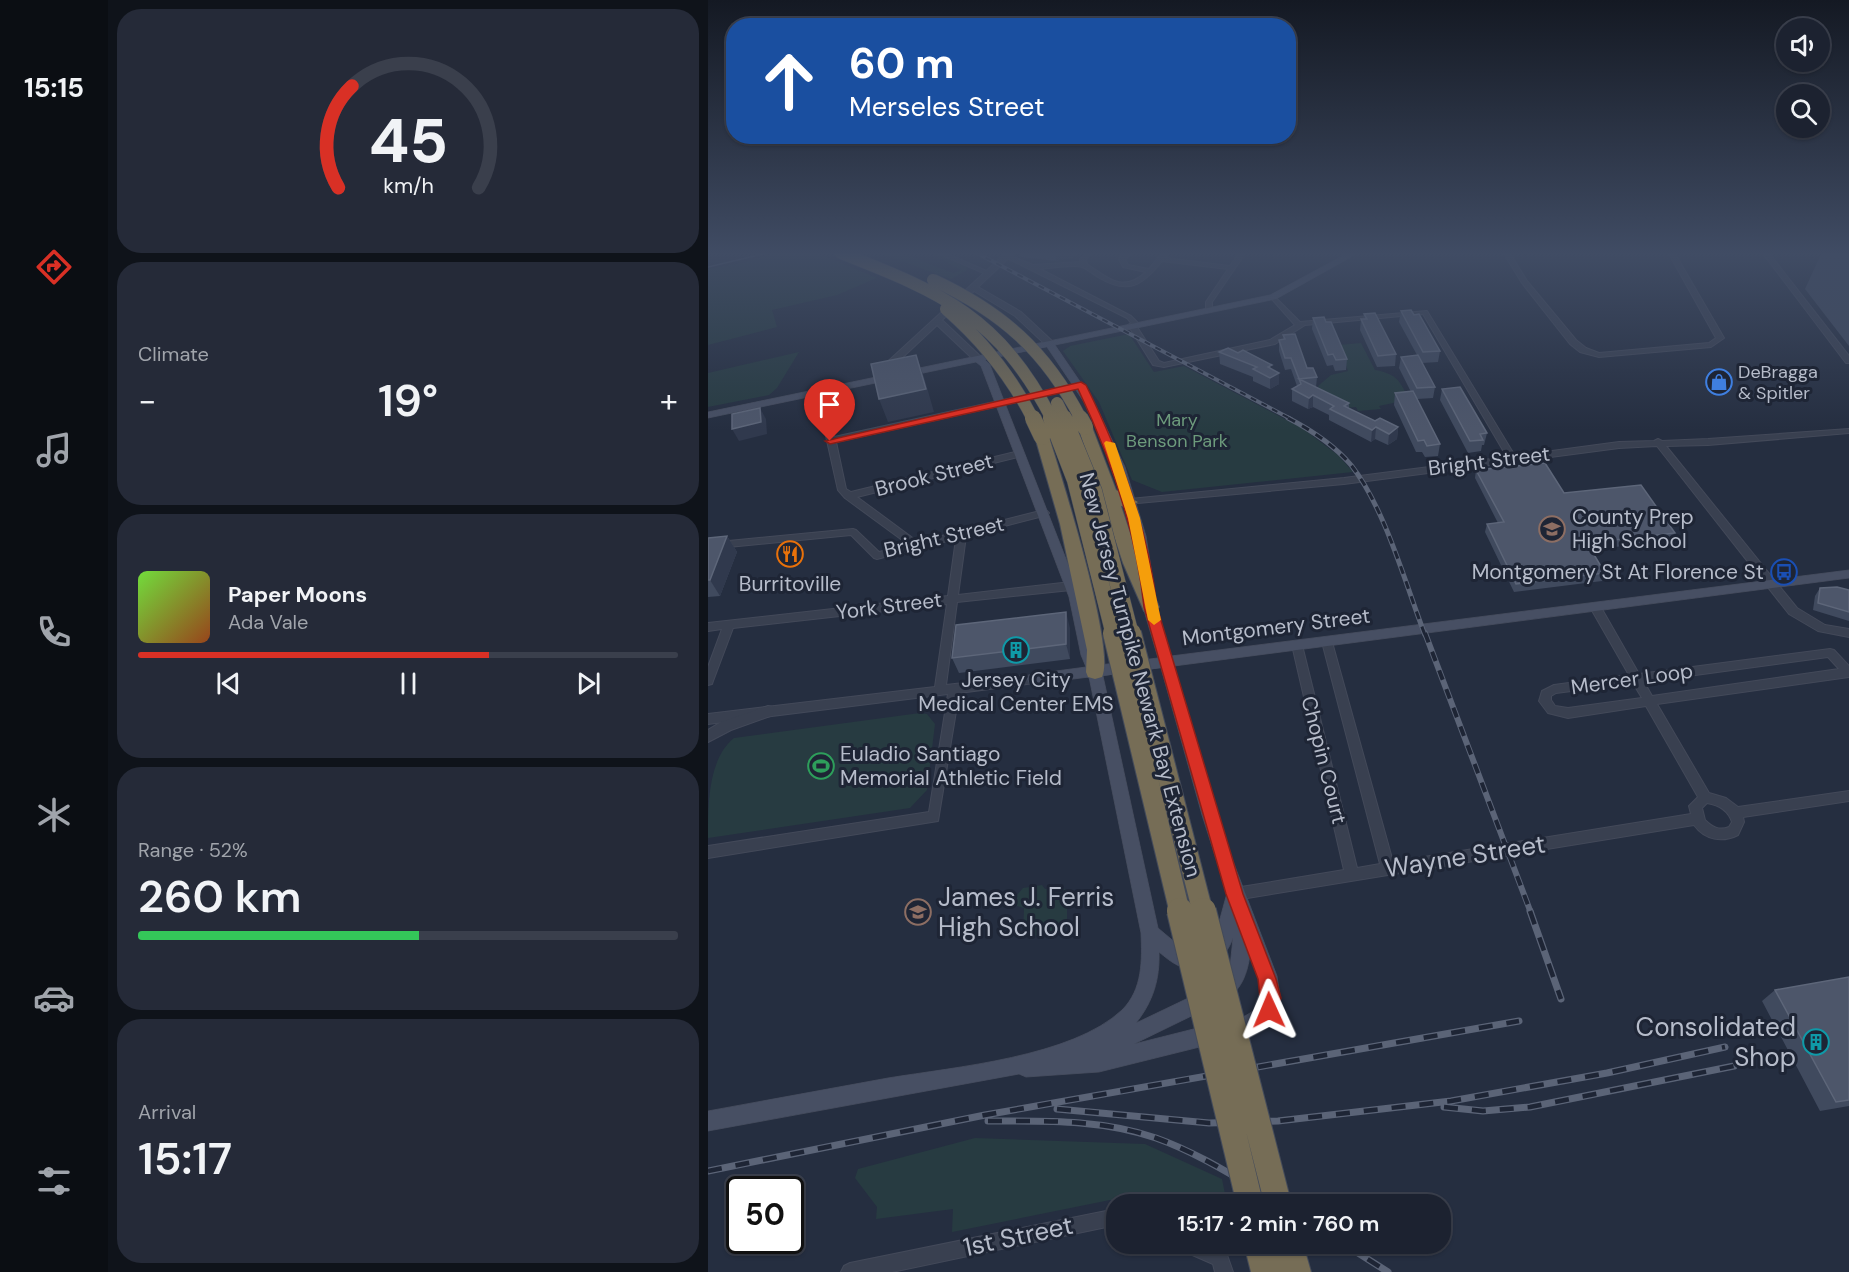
<!DOCTYPE html>
<html lang="en">
<head>
<meta charset="utf-8">
<style>
	body { margin:0; font-family:"DM Sans",sans-serif; background:#252a38; color:#f1f3f6; height:100vh; display:flex; flex-direction:column; font-size:22px; white-space:nowrap }
	* { box-sizing:border-box; margin:0 }
	p { font-size:20px; color:#a0a4ab }
	.icon { flex:none; width:33px; height:33px; fill:none; stroke:currentColor; stroke-width:2; stroke-linecap:round; stroke-linejoin:round }
	.map { position:relative; flex:1; overflow:hidden }
	.details { display:flex; flex-direction:column; gap:9px; padding:9px; background:#0f131a; width:600px }
	.details>* { flex:none }
	.guide { position:absolute; left:18px; top:18px; width:570px; height:126px; border-radius:24px; box-shadow:0 2px 4px #0004,0 0 0 2px #3a3f4c; background:#1a4fa0; color:#fff; overflow:hidden }
	.controls { position:absolute; left:1068px; top:18px; display:grid; gap:12px }
	.controls a { display:grid; place-items:center; width:54px; height:54px; border-radius:50%; background:#1c2230; box-shadow:0 2px 4px #0004,0 0 0 2px #3a3f4c; font-size:30px }
	.speed { position:absolute; left:18px; top:1176px; display:flex; gap:12px; font-size:30px; font-weight:700; text-align:center }
	.speed>* { display:grid; place-content:center; width:78px; height:78px; border-radius:50%; background:#1c2230; box-shadow:0 2px 4px #0004,0 0 0 2px #3a3f4c; line-height:1 }
	.speed .limit { border:3px solid #111; border-radius:9px; background:#fff; color:#111 }
	.pin { position:absolute; display:grid; place-items:center; width:51px; height:51px; color:#fff; margin:-62px -26px; border-radius:50% 50% 50% 0; rotate:-45deg; box-shadow:0 0 6px #0007 }
	.pin .icon { rotate:45deg }
	.me { position:absolute; width:66px; margin:-33px; rotate:359deg; stroke-linejoin:round; filter:drop-shadow(0 0 4px #0008) }
	.turn { display:flex; align-items:center; gap:21px; height:126px; padding:0 24px; font-size:27px }
	.turn .icon { width:78px; height:78px; stroke-width:2.5 }
	.turn b { display:block; font-size:42px; line-height:51px }
	.big { font-size:45px; font-weight:600; line-height:1.1 }
	.details .tile { flex:1; display:flex; flex-direction:column; justify-content:center; gap:9px; min-width:0; padding:0 21px; border-radius:24px; background:#252a38 }
	.details .dial { align-items:center; gap:0 }
	.dial svg { height:156px; overflow:visible; fill:none; stroke:#3a3f4c; stroke-width:7; stroke-linecap:round; text-anchor:middle }
	.dial text { fill:#f1f3f6; stroke:none }
	.song { display:flex; align-items:center; gap:18px }
	.cover { width:72px; height:72px; border-radius:9px; background:linear-gradient(135deg,hsl(100 70% 55%),hsl(20 70% 35%)) }
	.played { height:6px; border-radius:3px; background:linear-gradient(90deg,#d93025 65%,#3a3f4c 65%) }
	.keys { display:flex; justify-content:space-around; direction:ltr }
	.heat { display:flex; justify-content:space-between; align-items:center; font-size:33px; direction:ltr }
	.charge { height:9px; border-radius:4px; background:linear-gradient(90deg,#34c759 52%,#3a3f4c 0) }
	.trip { position:absolute; left:398px; top:1194px; width:345px; height:60px; border-radius:24px; background:#1c2230; box-shadow:0 2px 4px #0004,0 0 0 2px #3a3f4c; font-weight:600; line-height:60px; text-align:center }
	main { display:flex; flex:1; min-height:0 }
	.tab-bar { display:flex; flex-direction:column; width:108px; justify-content:space-around; align-items:center; background:#0b0e13; color:#a0a4ab }
	.tab-bar .icon { width:42px; height:42px }
	.tab-bar .active { color:#d93025 }
	.tab-bar b { font-size:27px; color:#f1f3f6 }
	.map>svg:first-child { display:block }
</style>
</head>
<body>
<main>
<nav class="tab-bar">
<b>15:15</b>
<svg class="icon active" aria-label="directions" viewBox="0 0 24 24"><path d="M12 3l9 9-9 9-9-9zM9 14v-3h6M13 9l2 2-2 2"/></svg>
<svg class="icon" aria-label="music" viewBox="0 0 24 24"><path d="M9 18V5l10-2v13"/><circle cx="6" cy="18" r="3"/><circle cx="16" cy="16" r="3"/></svg>
<svg class="icon" aria-label="phone" viewBox="0 0 24 24"><path d="M5 4h4l2 5-3 2q2 4 5 5l2-3 5 2v4C11 20 4 13 5 4z"/></svg>
<svg class="icon" aria-label="climate" viewBox="0 0 24 24"><path d="M12 3v18M4 7l16 10M4 17L20 7"/></svg>
<svg class="icon" aria-label="car" viewBox="0 0 24 24"><path d="M5 17H2v-5l4-1 3-4h7l3 4 3 1v5h-3M9 17h6M6 11h13"/><circle cx="7" cy="17" r="2"/><circle cx="17" cy="17" r="2"/></svg>
<svg class="icon" aria-label="filters" viewBox="0 0 24 24"><path d="M4 7h16M4 17h16"/><circle cx="9" cy="7" r="2"/><circle cx="15" cy="17" r="2"/></svg>
</nav>
<section class="details">
<div class="tile dial"><svg viewBox="0 0 100 80">
<path d="M14 69A42 42 0 1 1 86 69"/>
<path d="M14 69A42 42 0 0 1 21 17" stroke="#d93025"/>
<text x="50" y="56" font-size="32" font-weight="700">45</text>
<text x="50" y="72" font-size="11">km/h</text>
</svg></div>
<div class="tile"><p>Climate</p>
<div class="heat"><a>−</a><b class="big">19°</b><a>+</a></div>
</div>
<div class="tile">
<div class="song"><i class="cover"></i><div><b>Paper Moons</b><p>Ada Vale</p></div></div>
<div class="played"></div>
<div class="keys"><svg class="icon" aria-label="previous" viewBox="0 0 24 24"><path d="M18 5L8 12l10 7zM5 5v14"/></svg><svg class="icon" aria-label="pause" viewBox="0 0 24 24"><path d="M8 5v14M16 5v14"/></svg><svg class="icon" aria-label="next" viewBox="0 0 24 24"><path d="M6 5l10 7-10 7zM19 5v14"/></svg></div>
</div>
<div class="tile"><p>Range · 52%</p><b class="big">260 km</b><div class="charge"></div></div>
<div class="tile"><p>Arrival</p><b class="big">15:17</b></div>
</section>
<div class="map">
<svg width="1141" height="1272" viewBox="0 0 1141 1272">
	<rect width="100%" height="100%" fill="#252e40"/>
	<path fill="#273b41" d="M69,252H106L169,278L129,295L64,310L69,327L0,345V269L38,262Z
		M168,252H191L245,273L253,270L220,252H226L258,267L259,270L243,279Z
		M421,334L446,372L476,366L594,428L630,455L645,472L454,492L424,480L391,402L355,351L362,346Z
		M653,343L667,370C685,373 692,379 699,396L685,403L671,406L673,409L650,411L648,407L636,408L613,398L610,386L623,375L640,371L631,345Z
		M91,352L69,388L61,395L0,407V373Z
		M212,713L219,714L227,724L219,790L202,808L0,838C0,804 0,759 26,738Z
		M334,885L337,889L353,887L359,890V924L343,934L315,937L316,908L309,906V895L315,888Z
		M267,1138L437,1144L514,1179L519,1204H420L402,1200L244,1232L245,1209L168,1219L169,1207L147,1178L150,1169Z"/>
	<g fill="none" stroke-linecap="round" stroke-linejoin="round">
		<g stroke="#434959" stroke-width="2">
			<path id="minor" d="M227,252H235L283,273L278,274Z
				M378,252H384L378,260L379,264C401,279 415,293 438,272L415,267L411,259L418,252H424L417,259L420,265L441,269L455,252H461L457,258L522,266L532,252H538L504,302V310L501,312L498,310V302L520,269L454,261C434,286 420,295 390,277C385,274 380,269 374,267C366,264 342,268 332,269L423,316L432,325L429,327L451,361L456,363L562,340L587,325L563,298L562,297L565,295L592,322L719,311L807,456L911,442L946,441L950,439L954,441L1000,439L1141,429V433L1000,445L958,446L1089,608L1117,625L1141,629V637L1110,631L1081,614L949,446L911,448L636,484L419,504L417,502L422,499L636,478L799,457L715,314L597,325L567,344L456,367L445,365L420,325L423,323L419,318L295,256L300,255L325,265L372,262V260Z
				M795,252H801L819,281L868,340L878,348L891,353L1001,343L1008,338L960,252H966L1016,338L1003,347L891,357L872,352L862,344L814,283Z
				M1054,252H1060L1141,356V363H1138Z
				M373,383L377,385L376,387L128,442L138,489L143,492L311,451L314,452V456L149,497L210,542L336,510L339,511L341,513L339,515L258,536L250,595L363,582L368,586L363,590L249,602L238,685L326,675L330,676L331,679L330,682L326,683L251,693L230,821L0,858V846L221,812L240,694L0,724V714L227,687L239,604L25,628L5,681L4,684L0,685V667L14,629L0,631V623L240,596L248,539L214,547L210,550L207,549L169,559L166,558L143,535L0,549V543L145,529L148,530L171,552L201,545L137,498L130,490L108,391L109,389H112L116,391L126,437Z
				M887,603L891,604L931,674L1122,649L1126,650L1141,666V677L949,704L1001,793L1018,798L1030,807L1141,791V801L1035,817L1036,822L1030,835C1014,843 997,840 986,825L527,900L522,898L520,894L522,890L527,888L636,870L584,645L585,642H593L594,645L649,868L672,864L614,642L619,638L624,642L685,862L983,814L981,806L990,797L938,706L860,718L840,713L831,701L834,691L846,685L921,675L882,607ZM1120,657L1131,669L944,696L936,682ZM925,683L934,698L860,708L847,706L843,700V696L848,693ZM999,803C1011,805 1020,810 1024,822L1021,827C1011,831 1004,827 997,820L994,808Z
				M408,1209V1225L184,1272H133L136,1266L142,1263Z
				M470,1244H498L518,1252L525,1272H507L505,1264L473,1250Z"/>
		</g>
		<g stroke="#434959" stroke-width="2">
			<path id="tertiary" d="M299,252H307L270,287L313,312L344,341V345H338L307,316L266,291L234,320L272,356V360H266L229,325L180,371H174V367Z
				M60,706L65,707L66,711L65,715L23,730L0,742V730L13,722Z"/>
		</g>
		<g stroke="#434959" stroke-width="1">
			<path id="secondary" d="M642,252H652L568,299L347,345L386,402L417,467L438,536L449,607L463,656L1141,570V578L466,666L523,856L569,976L572,997L564,1022L540,1035L391,1072L318,1077L311,1074L0,1131V1111C60,1100 120,1089 180,1078C247,1067 364,1057 414,1010C435,989 434,960 433,933L381,677L326,684L321,683L319,679L321,675L326,674L378,667L373,655L361,597L273,366L268,362L0,418V412L562,295ZM339,347L376,402L406,467L426,536L435,607L450,658L391,665L373,597L282,365L277,360ZM453,668L494,815L519,893L507,937L496,953L499,959L505,962C515,958 521,949 525,938L522,967L506,991L508,998L515,1000C533,993 540,972 542,954C549,971 557,990 550,1008L537,1016L426,1044L504,1006L506,999L504,992L497,990L428,1023C445,1002 452,979 451,952C463,962 476,973 491,966L494,960L491,954L475,949L450,928L395,676Z"/>
		</g>
		<g stroke="#444b5a" stroke-width="2">
			<path id="motorway" d="M377,423L384,427L408,490L430,502L422,507L413,506L432,563L451,607L448,611H436L415,563L370,427Z
				M334,433L341,437C353,475 408,650 394,677L387,679L380,677L378,672L379,650L352,524L327,437Z
				M536,1244H595L603,1272H543Z"/>
		</g>
		<use href="#minor" fill="#394050" fill-rule="evenodd"/>
		<use href="#tertiary" fill="#394050" fill-rule="evenodd"/>
		<use href="#secondary" fill="#474f63" fill-rule="evenodd"/>
		<use href="#motorway" fill="#766d56" fill-rule="evenodd"/>
		<path stroke="#5b6477" stroke-width="1.5" d="M0,267L63,252"/>
		<g stroke="#5b6477" stroke-width="4">
			<path id="rail-far3" d="M267,252L583,419"/>
		</g>
		<g stroke="#5b6477" stroke-width="5">
			<path id="rail-far2" d="M580,418C603,430 626,445 643,465C677,508 697,583 717,635"/>
		</g>
		<g stroke="#5b6477" stroke-width="6">
			<path id="rail-far1" d="M717,633L823,913"/>
		</g>
		<g stroke="#5b6477" stroke-width="7">
			<path id="rail" d="M822,911L853,999
				M736,1107L775,1111L822,1107L1026,1066
				M349,1109L501,1123L570,1121L743,1101L899,1073L1017,1047
				M280,1121C336,1121 394,1119 448,1138C493,1154 533,1181 574,1204
				M0,1171L277,1115L811,1021
				M636,1244L680,1272"/>
		</g>
		<use href="#rail-far3" stroke="#1e2535" stroke-width="2" stroke-dasharray="6" stroke-linecap="butt"/>
		<use href="#rail-far2" stroke="#1e2535" stroke-width="3" stroke-dasharray="8" stroke-linecap="butt"/>
		<use href="#rail-far1" stroke="#1e2535" stroke-width="4" stroke-dasharray="10" stroke-linecap="butt"/>
		<use href="#rail" stroke="#1e2535" stroke-width="4.5" stroke-dasharray="14" stroke-linecap="butt"/>
		<g stroke="#444b5a" stroke-width="13" stroke-linecap="butt">
			<path id="motorway-bridge-far3" d="M133,253C235,293 291,317 344,419
				M225,280C294,312 338,351 373,419
				M238,309C275,341 303,376 325,419
				M349,403L357,419"/>
		</g>
		<g stroke="#444b5a" stroke-width="17" stroke-linecap="butt">
			<path id="motorway-bridge-far2" d="M325,418L334,437
				M343,418L367,480L406,635
				M356,418L386,491L423,635
				M372,418L377,427"/>
		</g>
		<g stroke="#444b5a" stroke-width="22" stroke-linecap="butt">
			<path id="motorway-bridge-far1" d="M405,633L472,913
				M423,633L495,913"/>
		</g>
		<g stroke="#444b5a" stroke-width="28" stroke-linecap="butt">
			<path id="motorway-bridge" d="M472,911L542,1204
				M495,911L570,1204"/>
		</g>
		<use href="#motorway-bridge-far3" stroke="#766d56" stroke-width="12"/>
		<use href="#motorway-bridge-far2" stroke="#766d56" stroke-width="16"/>
		<use href="#motorway-bridge-far1" stroke="#766d56" stroke-width="20"/>
		<use href="#motorway-bridge" stroke="#766d56" stroke-width="26"/>
	</g>
	<path fill="#404a5e" d="M313,252H371L367,257L348,261L314,257Z
		M1114,252H1141V346L1097,289Z
		M693,311L706,315L732,351L730,362L714,363L727,387L725,398L709,399L732,444L730,456L717,457L714,452H708L686,405L687,393L703,392L691,368L693,357L709,355L691,322Z
		M656,314L688,354L687,366L669,367L652,330L653,319H655Z
		M605,318L618,322L639,359L638,370L627,371L625,365L619,366L604,329Z
		M575,335L599,368L609,377L608,387L641,403V408L667,421L690,427L689,439L680,445L667,439L663,442L621,420V415L605,407L600,409L584,401V389L589,386L583,369L577,370L571,351V340L575,339Z
		M511,352L564,369L571,384L562,389L545,381V377L512,364Z
		M734,389L779,433L776,445H774L773,451L760,453L732,400Z
		M768,470L856,493L967,533L963,540L883,550L897,573L894,581L806,592L777,532L779,524L790,523L767,478Z
		M19,536L29,552L12,596L0,597V538Z
		M1112,588L1141,590V621L1105,610L1107,596Z
		M362,628V659L251,673L244,658Z
		M1141,977V1106L1112,1111L1054,1001L1067,990Z"/>
	<path fill="#30394d" d="M347,252H371L367,257L348,261Z
		M208,355L216,377L226,412L180,422L171,399Z
		M571,373V384L562,389V378Z
		M605,395V407L600,409L601,398Z
		M52,408L58,419L59,434L31,441L24,429Z
		M668,427L667,439L663,442L664,430Z
		M690,427L689,439L680,445L681,434Z
		M19,536L29,552L12,596L2,580Z
		M358,612L362,628V659L358,644Z"/>
	<path fill="#4d566a" stroke="#5d6679" stroke-width="1.5" d="M703,310L706,315L711,314L732,351L715,352L693,311Z
		M667,313L688,354L670,356L653,319H659L656,314Z
		M616,317L618,322H623L639,359L628,360L625,354L620,355L605,318Z
		M587,334L599,368H605L609,377L591,379L641,403L636,406L667,421L672,418L690,427L681,434L668,427L664,430L622,409L626,406L605,395L601,398L584,389L593,384L583,358H577L571,340L577,339L575,335Z
		M520,348L530,353L535,350L564,365L560,367L571,373L562,378L545,369L549,367L511,352Z
		M208,355L218,389L171,399L163,364Z
		M710,355L727,387L709,388L693,357Z
		M752,387L779,433L772,434L775,440L762,441L734,389Z
		M705,391L732,444L719,446L716,440L710,441L687,393Z
		M52,408L53,422L24,429V414Z
		M837,463L856,493L933,485L967,533L879,543L897,573L808,584L779,524L796,522L768,470Z
		M19,536L2,580H0V538Z
		M1129,587L1141,590V612L1110,603L1112,588Z
		M358,612V644L244,658L248,625Z
		M1141,977V1100L1128,1102L1067,990Z"/>
	<linearGradient id="sky" x2="0" y2="1"><stop stop-color="#141923"/><stop offset="0.59" stop-color="#404c64"/><stop offset="1" stop-color="#404c64" stop-opacity="0"/></linearGradient>
	<rect width="1141" height="430" fill="url(#sky)"/>
	<path fill="#d93025" stroke="#8d1f18" stroke-width="1.5" d="M373,382L378,385C413,456 440,528 449,607L535,894L568,979L573,998L567,1017L561,1020L554,1017L550,979L518,894L436,607C428,530 403,458 370,389L122,444L117,441Z"/>
	<path fill="#f59e0b" d="M398,441L407,443L432,518L453,620L446,625L440,620L420,518L396,443Z"/>
	<defs>
		<g id="shop-ring" transform="scale(1.35)"><circle r="9.5" fill="#1e2535" stroke="#3f7fe0" stroke-width="1.5"/><path d="M-5-2.5h2.3a2.7 3.5 0 0 1 5.4 0H5L5.5 6h-11ZM-1.5-2.5h3a1.5 2.3 0 0 0-3 0Z" fill="#3f7fe0"/></g>
		<g id="school-ring" transform="scale(1.35)"><circle r="9.5" fill="#1e2535" stroke="#8d6e63" stroke-width="1.5"/><path d="M0-5L7-2L0 1L-7-2ZM-4 1L0 2.5L4 1V4Q0 6-4 4Z" fill="#8d6e63"/></g>
		<g id="restaurant-ring" transform="scale(1.35)"><circle r="9.5" fill="#1e2535" stroke="#e8710a" stroke-width="1.5"/><path d="M-5-6h1v4h1v-4h1v4h1v-4h1v5L-1.5 .5V6h-2V.5L-5-1ZM5-6V6H3V1.5H1.5Q1.5-4 5-6Z" fill="#e8710a"/></g>
		<g id="bus-ring" transform="scale(1.35)"><circle r="9.5" fill="#1e2535" stroke="#1a4fb4" stroke-width="1.5"/><path d="M-5-6H5V4H4V6H2V4H-2V6H-4V4H-5ZM-3.5-4V0h7V-4ZM-3.5 1.2v1.5H-2V1.2ZM2 1.2v1.5H3.5V1.2Z" fill="#1a4fb4"/></g>
		<g id="building-ring" transform="scale(1.35)"><circle r="9.5" fill="#1e2535" stroke="#0f9aa8" stroke-width="1.5"/><path d="M-4-6H4V6H1V3H-1V6H-4ZM-2.5-4.3h1.7v1.8h-1.7ZM.8-4.3h1.7v1.8H.8ZM-2.5-1h1.7V.8h-1.7ZM.8-1h1.7V.8H.8Z" fill="#0f9aa8"/></g>
		<g id="stadium-ring" transform="scale(1.35)"><circle r="9.5" fill="#1e2535" stroke="#2e9e5b" stroke-width="1.5"/><path d="M0-5a6.5 5 0 1 0 0 10a6.5 5 0 1 0 0-10ZM-3.5-1.8h7v3.6h-7Z" fill="#2e9e5b"/></g>
	</defs>
	<g fill-rule="evenodd">
		<use href="#shop-ring" x="1011" y="382"/>
		<use href="#school-ring" x="844" y="529"/>
		<use href="#restaurant-ring" x="82" y="554"/>
		<use href="#bus-ring" x="1076" y="572"/>
		<use href="#building-ring" x="308" y="650"/>
		<use href="#stadium-ring" x="113" y="766"/>
		<use href="#school-ring" x="210" y="912"/>
		<use href="#building-ring" x="1108" y="1042"/>
	</g>
	<g text-anchor="middle" stroke-width="6" stroke-linejoin="round" paint-order="stroke">
		<g font-size="18" fill="#b6bcca" stroke="#1e2535" text-anchor="start">
			<text x="1030" y="378">DeBragga<tspan x="1030" dy="21">&amp; Spitler</tspan></text>
		</g>
		<g font-size="18" fill="#6d9b7c" stroke="#1e2535">
			<text x="469" y="426">Mary<tspan x="469" dy="21">Benson Park</tspan></text>
		</g>
		<g font-size="21" fill="#b6bcca" stroke="#1e2535">
			<text transform="translate(781 461) rotate(-7)" y="7">Bright Street</text>
			<text transform="translate(226 475) rotate(-14)" y="7">Brook Street</text>
			<text transform="translate(236 537) rotate(-13)" y="7">Bright Street</text>
			<text transform="translate(181 606) rotate(-7)" y="7">York Street</text>
			<text transform="translate(568 627) rotate(-7)" y="7">Montgomery Street</text>
			<text transform="translate(432 675) rotate(75)" y="7">New Jersey Turnpike Newark Bay Extension</text>
			<text transform="translate(924 679) rotate(-8)" y="7">Mercer Loop</text>
			<text transform="translate(616 760) rotate(76)" y="7">Chopin Court</text>
		</g>
		<g font-size="21" fill="#b6bcca" stroke="#1e2535" text-anchor="start">
			<text x="864" y="524">County Prep<tspan x="864" dy="24">High School</tspan></text>
			<text x="1056" y="579" text-anchor="end">Montgomery St At Florence St</text>
			<text x="82" y="591" text-anchor="middle">Burritoville</text>
			<text x="308" y="687" text-anchor="middle">Jersey City<tspan x="308" dy="24">Medical Center EMS</tspan></text>
			<text x="132" y="761">Euladio Santiago<tspan x="132" dy="24">Memorial Athletic Field</tspan></text>
		</g>
		<g font-size="26" fill="#b6bcca" stroke="#1e2535">
			<text transform="translate(757 856) rotate(-9)" y="9">Wayne Street</text>
			<text transform="translate(310 1236) rotate(-12)" y="9">1st Street</text>
		</g>
		<g font-size="26" fill="#b6bcca" stroke="#1e2535" text-anchor="start">
			<text x="230" y="906">James J. Ferris<tspan x="230" dy="30">High School</tspan></text>
			<text x="1088" y="1036" text-anchor="end">Consolidated<tspan x="1088" dy="30">Shop</tspan></text>
		</g>
	</g>
</svg>
<div class="controls">
<a><svg class="icon" aria-label="sound" viewBox="0 0 24 24"><path d="M4 9h4l5-4v14l-5-4H4zM17 9q2 3 0 6"/></svg></a>
<a><svg class="icon" aria-label="search" viewBox="0 0 24 24"><circle cx="10" cy="10" r="6"/><path d="M15 15l6 6"/></svg></a>
</div>
<div class="speed"><div class="limit">50</div></div>
<div class="pin" style="left:122px;top:441px;background:#d93025"><svg class="icon" aria-label="arrive" viewBox="0 0 24 24"><path d="M6 21V4h12l-3 4 3 4H6"/></svg></div>
<svg class="me" style="left:561px;top:1010px" viewBox="-20 -20 40 40"><path d="M0-17L14 15 0 8-14 15z" fill="#d93025" stroke="#fff" stroke-width="4"/></svg>
<div class="trip">15:17 · 2 min · 760 m</div>
<div class="guide">
<div class="turn"><svg class="icon" aria-label="ahead" viewBox="0 0 24 24"><path d="M12 20V5M6 11l6-6 6 6"/></svg><div><b>60 m</b>Merseles Street</div></div>
</div>
</div>
</main>
</body>
</html>
